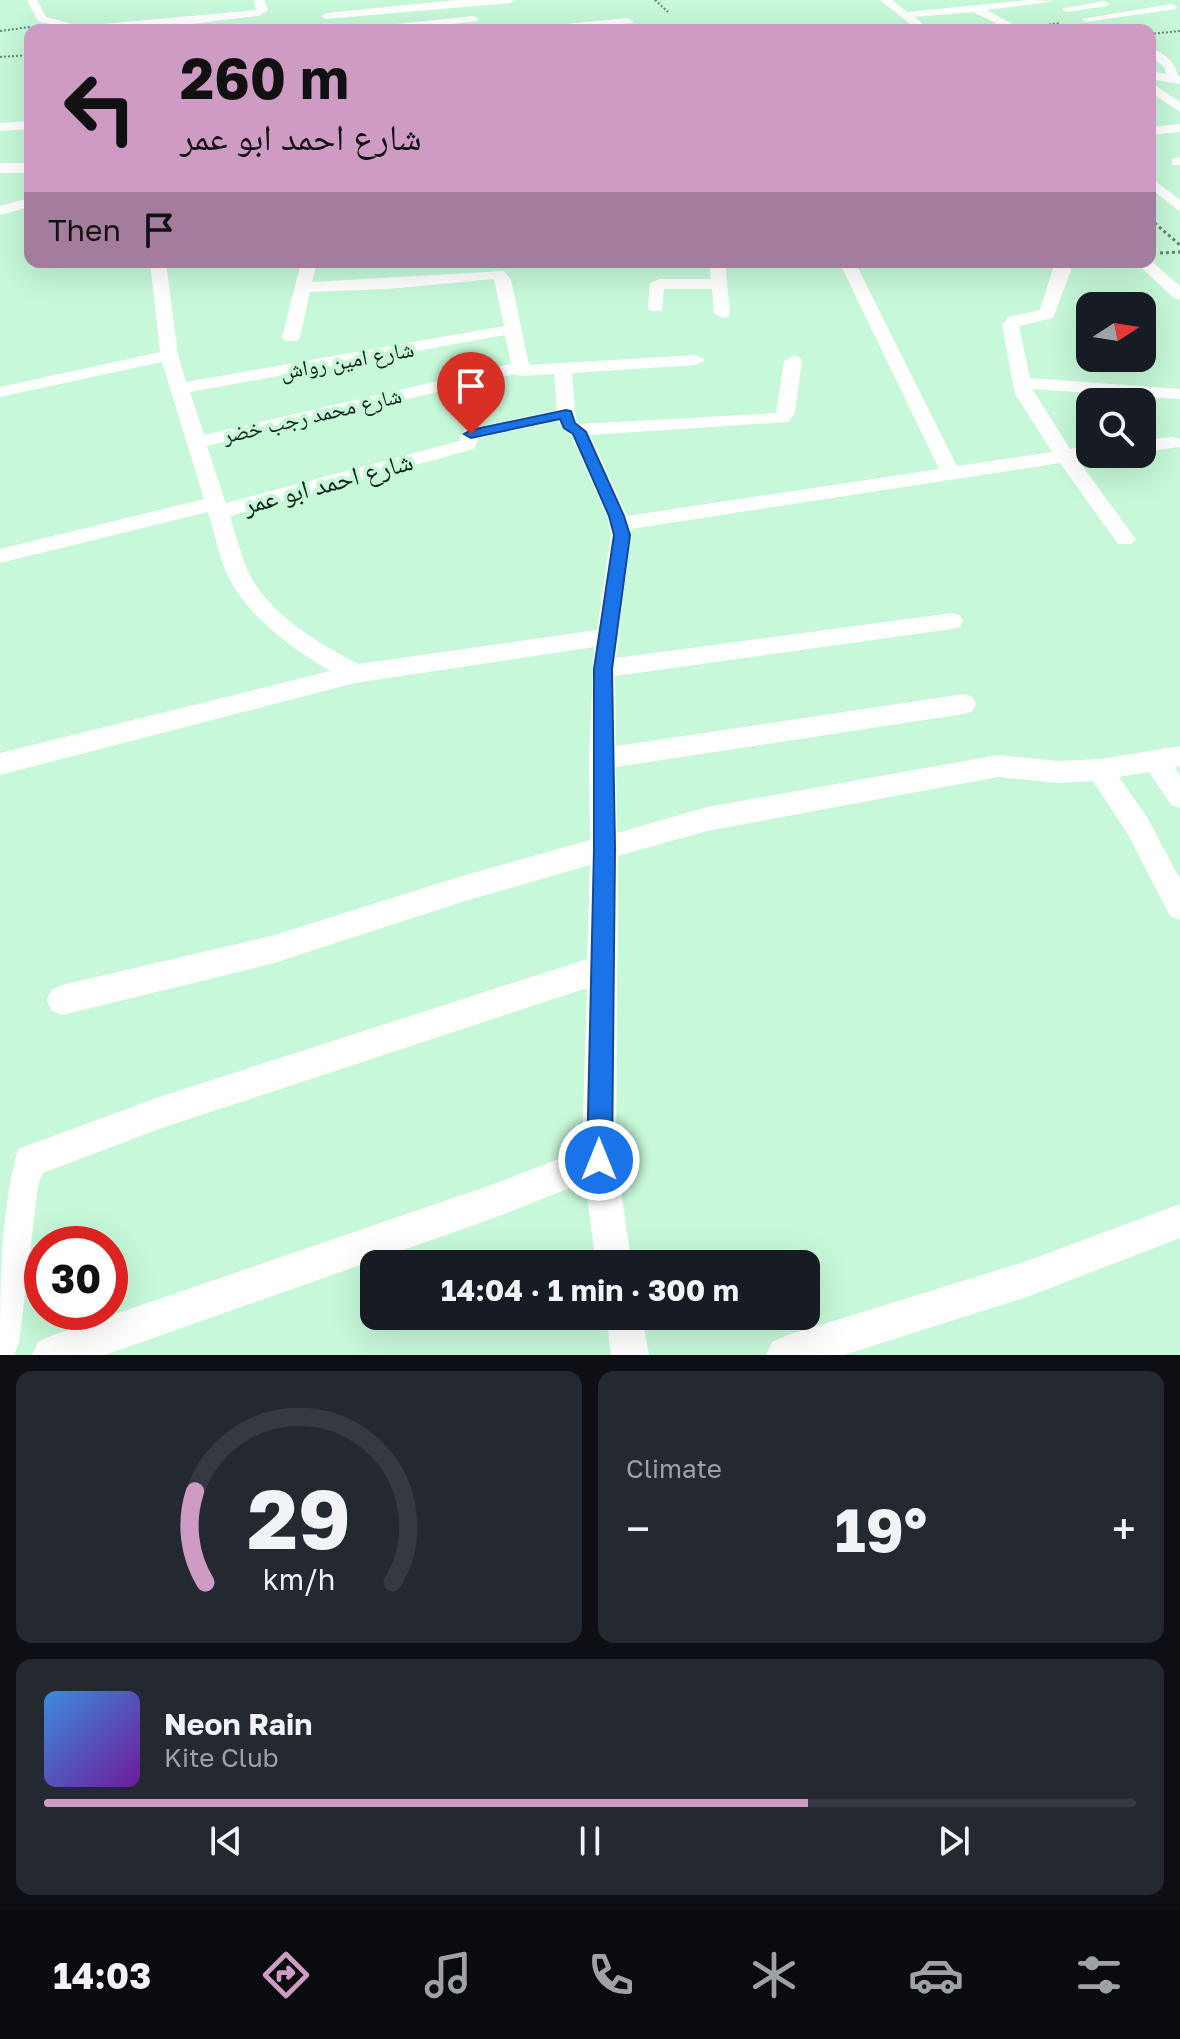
<!DOCTYPE html>
<html lang="en">
<head>
<meta charset="utf-8">
<style>
	body { margin:0; font-family:"Golos Text","Noto Naskh Arabic",sans-serif; background:#242831; color:#f1f3f6; height:100vh; display:flex; flex-direction:column; font-size:30px; white-space:nowrap }
	* { box-sizing:border-box; margin:0 }
	p { font-size:26px; color:#9ea1a6 }
	.icon { flex:none; width:44px; height:44px; fill:none; stroke:currentColor; stroke-width:2; stroke-linecap:round; stroke-linejoin:round }
	.map { position:relative; height:1355px; overflow:hidden }
	.drawer { display:flex; flex-direction:column; gap:16px; padding:16px; background:#0d0f14; flex:1 }
	.drawer>* { flex:none }
	.guide { position:absolute; left:24px; top:24px; width:1132px; height:244px; border-radius:16px; box-shadow:0 8px 32px #0002; background:#ce9bc5; color:#111; overflow:hidden }
	.needle { width:52px; rotate:78deg }
	.controls { position:absolute; left:1076px; top:292px; display:grid; gap:16px }
	.controls a { display:grid; place-items:center; width:80px; height:80px; border-radius:16px; background:#171b24; box-shadow:0 8px 32px #0002; font-size:40px }
	.speed { position:absolute; left:24px; top:1226px; display:flex; gap:16px; font-size:40px; font-weight:700; text-align:center }
	.speed>* { display:grid; place-content:center; width:104px; height:104px; border-radius:50%; background:#171b24; box-shadow:0 8px 32px #0002; line-height:1 }
	.speed .limit { border:12px solid #d22; background:#fff; color:#111 }
	.pin { position:absolute; display:grid; place-items:center; width:68px; height:68px; color:#fff; margin:-82px -34px; border-radius:50% 50% 50% 0; rotate:-45deg; box-shadow:0 0 8px #0007 }
	.pin .icon { rotate:45deg }
	.me { position:absolute; width:88px; margin:-44px; rotate:0deg; stroke-linejoin:round; filter:drop-shadow(0 0 6px #0008) }
	.turn { display:flex; align-items:center; gap:28px; height:168px; padding:0 24px; font-size:36px }
	.turn .icon { width:104px; height:104px; stroke-width:2.5 }
	.turn b { display:block; font-size:56px; line-height:68px }
	.then { display:flex; align-items:center; height:76px; padding:0 24px; background:#0003; gap:16px; font-size:30px }
	.big { font-size:60px; font-weight:700; line-height:1.1 }
	.drawer .card { flex:1; display:flex; flex-direction:column; justify-content:center; gap:12px; min-width:0; padding:0 28px; border-radius:16px; background:#242831 }
	.drawer .dial { align-items:center; gap:0 }
	.dial svg { height:208px; overflow:visible; fill:none; stroke:#363941; stroke-width:7; stroke-linecap:round; text-anchor:middle }
	.dial text { fill:#f1f3f6; stroke:none }
	.song { display:flex; align-items:center; gap:24px }
	.cover { width:96px; height:96px; border-radius:12px; background:linear-gradient(135deg,hsl(210 70% 55%),hsl(280 70% 35%)) }
	.played { height:8px; border-radius:4px; background:linear-gradient(90deg,#ce9bc5 70%,#363941 70%) }
	.keys { display:flex; justify-content:space-around; direction:ltr }
	.heat { display:flex; justify-content:space-between; align-items:center; font-size:44px; direction:ltr }
	.drawer .tiles { flex:1; display:grid; gap:16px; grid-template-columns:1fr 1fr }
	.card:last-child { grid-column:span 2 }
	.trip { position:absolute; left:360px; top:1250px; width:460px; height:80px; border-radius:16px; background:#171b24; box-shadow:0 8px 32px #0002; font-weight:700; line-height:80px; text-align:center }
	.dock { display:flex; height:128px; justify-content:space-around; align-items:center; background:#090b0e; color:#9ea1a6 }
	.dock .icon { width:56px; height:56px }
	.dock .current { color:#ce9bc5 }
	.dock b { font-size:36px; color:#f1f3f6 }
	.map>svg:first-child { display:block }
</style>
</head>
<body>
<div class="map">
<svg width="1180" height="1355" viewBox="0 0 1180 1355">
	<rect width="100%" height="100%" fill="#c6f8d9"/>
	<g fill="none" stroke-linecap="round" stroke-linejoin="round">
		<path stroke="#658773" stroke-width="2" stroke-dasharray="2 2" stroke-linecap="butt" d="M655,0L668,12
			M1033,27L1060,23
			M946,30L975,27
			M0,31L30,27
			M1150,34L1180,31
			M0,57L30,55"/>
		<path stroke="#658773" stroke-width="3" stroke-dasharray="3 3" stroke-linecap="butt" d="M1150,219L1180,245
			M1160,253L1180,252"/>
		<path fill="#fff" fill-rule="evenodd" d="M27,0H37L46,17L80,26L256,10L254,0H264L268,10L259,16C187,23 108,41 38,21Z
			M457,0H515L510,3L326,19L321,16L326,13Z
			M880,0H892L907,12L1029,0L1056,1L987,10L1023,30H1010L973,12L915,17L930,30H918Z
			M1104,1L1109,4L1108,6L1066,12L1061,9Z
			M1172,4L1177,7L1176,9L1086,22L1081,19Z
			M474,16L479,19L478,21L398,30H361L366,27Z
			M628,18L633,21L632,23L568,30H529L534,27Z
			M1150,48C1165,53 1180,65 1177,82H1169L1164,67L1150,56Z
			M1150,82L1180,102V112L1150,92Z
			M30,121V129L0,131V123Z
			M1180,124V132L1150,135V127Z
			M1180,157V165H1172V159Z
			M1150,177L1180,200V212L1150,188Z
			M30,198V207L0,215V206Z
			M1150,260L1180,286V300L1174,298L1135,262Z
			M150,262H166L178,355L186,382L504,326L494,279L388,289L310,292L300,337L297,341H285L282,337L301,262H317L312,282L504,271L511,280L529,365L696,355L705,360L696,365L572,373L576,421L580,424L776,413L784,361L793,356L799,357L802,361L795,413L788,422L590,435L627,516L939,469L842,268L843,262H859L858,268L957,466L1052,452L1015,394L1002,325L1008,317L1040,310L1055,262H1071V270L1053,318L1019,326L1030,378L1180,389V399L1032,389L1070,449L1090,445V454H1098L1078,460L1132,534L1136,539L1132,544H1118L1060,463L631,529L616,658L952,613L960,615L963,621L960,627L952,629L615,676L616,746L964,694L973,697L976,704L973,711L964,714L616,767L617,833L707,807L998,755L1058,761L1100,759L1180,746V766L1175,767L1180,775V808L1171,805L1149,772L1119,777L1147,817L1180,879V920L1170,916L1127,833L1093,781L1058,783L998,777L707,831L618,856L616,1160L632,1264H596L585,1182L494,1218L105,1355H32L38,1342L51,1336L494,1184L582,1150L587,988L159,1129L43,1173L38,1186L19,1343L14,1355H0C0,1286 0,1214 18,1149L159,1097L587,959L590,865L462,902L271,964L62,1015L51,1010L47,1000L51,990L62,985L271,936L462,876L590,840L589,759L594,647L355,683L0,775V753L330,671C290,647 246,616 226,572C218,553 214,531 208,512L0,563V549L204,499L162,362L0,397V387L160,352ZM505,335L511,364L204,435L190,392ZM514,374L521,376L554,374L557,410L464,430L459,441L226,503L225,501L207,446ZM557,421L571,435L607,516L611,535L597,630L358,664C318,643 266,613 247,569C240,552 235,533 230,516L474,449L479,438Z
			M248,262L246,265L231,268L223,263Z
			M709,262H725L730,313L728,317L722,318L714,313L712,289H664L662,311H650L648,307L650,283L659,279H711Z
			M1173,437L1180,439V447L1142,452V440Z
			M1180,1204V1238L1027,1297L844,1355H766L772,1342L785,1336L1027,1261Z
			M606,1316H642L649,1355H611Z"/>
		<path fill="#fff" fill-rule="evenodd" d="M1150,71L1180,76V84L1150,79Z
			M0,163H30V173H0Z"/>
	</g>
	<path fill="#1a73e8" stroke="#114b97" stroke-width="2" d="M566,410L571,411L575,423L586,432L624,516L630,535L612,669L615,849L612,1160L608,1169L599,1173L590,1169L587,1160L594,849V669L614,535L609,516L573,434L564,428L560,419L471,438L464,434L471,430Z"/>
	<g text-anchor="middle" stroke-width="8" stroke-linejoin="round" paint-order="stroke">
		<g font-size="22" fill="#11241a" stroke="#c6f8d9">
			<text transform="translate(347 360) rotate(-10)" y="8">شارع امين رواش</text>
			<text transform="translate(312 415) rotate(-13)" y="8">شارع محمد رجب خضر</text>
		</g>
		<g font-size="26" fill="#11241a" stroke="#c6f8d9">
			<text transform="translate(328 483) rotate(-15)" y="9">شارع احمد ابو عمر</text>
		</g>
	</g>
</svg>
<div class="controls">
<a><svg class="needle" viewBox="-14 -14 28 28"><path d="M0-13l5 13h-10z" fill="#e53935"/><path d="M0 13l5-13h-10z" fill="#9ea1a6"/></svg></a>
<a><svg class="icon" aria-label="search" viewBox="0 0 24 24"><circle cx="10" cy="10" r="6"/><path d="M15 15l6 6"/></svg></a>
</div>
<div class="speed"><div class="limit">30</div></div>
<div class="pin" style="left:471px;top:434px;background:#d93025"><svg class="icon" aria-label="arrive" viewBox="0 0 24 24"><path d="M6 21V4h12l-3 4 3 4H6"/></svg></div>
<svg class="me" style="left:599px;top:1160px" viewBox="-20 -20 40 40"><circle r="17" fill="#1a73e8" stroke="#fff" stroke-width="3"/><path d="M0-11L8 9 0 5-8 9z" fill="#fff"/></svg>
<div class="trip">14:04 · 1 min · 300 m</div>
<div class="guide">
<div class="turn"><svg class="icon" aria-label="left" viewBox="0 0 24 24"><path d="M17 20v-9H6M10 6l-5 5 5 5"/></svg><div><b>260 m</b>شارع احمد ابو عمر</div></div>
<div class="then">Then<svg class="icon" aria-label="arrive" viewBox="0 0 24 24"><path d="M6 21V4h12l-3 4 3 4H6"/></svg></div>
</div>
</div>
<section class="drawer">
<div class="tiles">
<div class="card dial"><svg viewBox="0 0 100 80">
<path d="M14 69A42 42 0 1 1 86 69"/>
<path d="M14 69A42 42 0 0 1 10 34" stroke="#ce9bc5"/>
<text x="50" y="56" font-size="32" font-weight="700">29</text>
<text x="50" y="72" font-size="11">km/h</text>
</svg></div>
<div class="card"><p>Climate</p>
<div class="heat"><a>−</a><b class="big">19°</b><a>+</a></div>
</div>
<div class="card">
<div class="song"><i class="cover"></i><div><b>Neon Rain</b><p>Kite Club</p></div></div>
<div class="played"></div>
<div class="keys"><svg class="icon" aria-label="previous" viewBox="0 0 24 24"><path d="M18 5L8 12l10 7zM5 5v14"/></svg><svg class="icon" aria-label="pause" viewBox="0 0 24 24"><path d="M8 5v14M16 5v14"/></svg><svg class="icon" aria-label="next" viewBox="0 0 24 24"><path d="M6 5l10 7-10 7zM19 5v14"/></svg></div>
</div>
</div>
</section>
<nav class="dock">
<b>14:03</b>
<svg class="icon current" aria-label="directions" viewBox="0 0 24 24"><path d="M12 3l9 9-9 9-9-9zM9 14v-3h6M13 9l2 2-2 2"/></svg>
<svg class="icon" aria-label="music" viewBox="0 0 24 24"><path d="M9 18V5l10-2v13"/><circle cx="6" cy="18" r="3"/><circle cx="16" cy="16" r="3"/></svg>
<svg class="icon" aria-label="phone" viewBox="0 0 24 24"><path d="M5 4h4l2 5-3 2q2 4 5 5l2-3 5 2v4C11 20 4 13 5 4z"/></svg>
<svg class="icon" aria-label="climate" viewBox="0 0 24 24"><path d="M12 3v18M4 7l16 10M4 17L20 7"/></svg>
<svg class="icon" aria-label="car" viewBox="0 0 24 24"><path d="M5 17H2v-5l4-1 3-4h7l3 4 3 1v5h-3M9 17h6M6 11h13"/><circle cx="7" cy="17" r="2"/><circle cx="17" cy="17" r="2"/></svg>
<svg class="icon" aria-label="filters" viewBox="0 0 24 24"><path d="M4 7h16M4 17h16"/><circle cx="9" cy="7" r="2"/><circle cx="15" cy="17" r="2"/></svg>
</nav>
</body>
</html>
